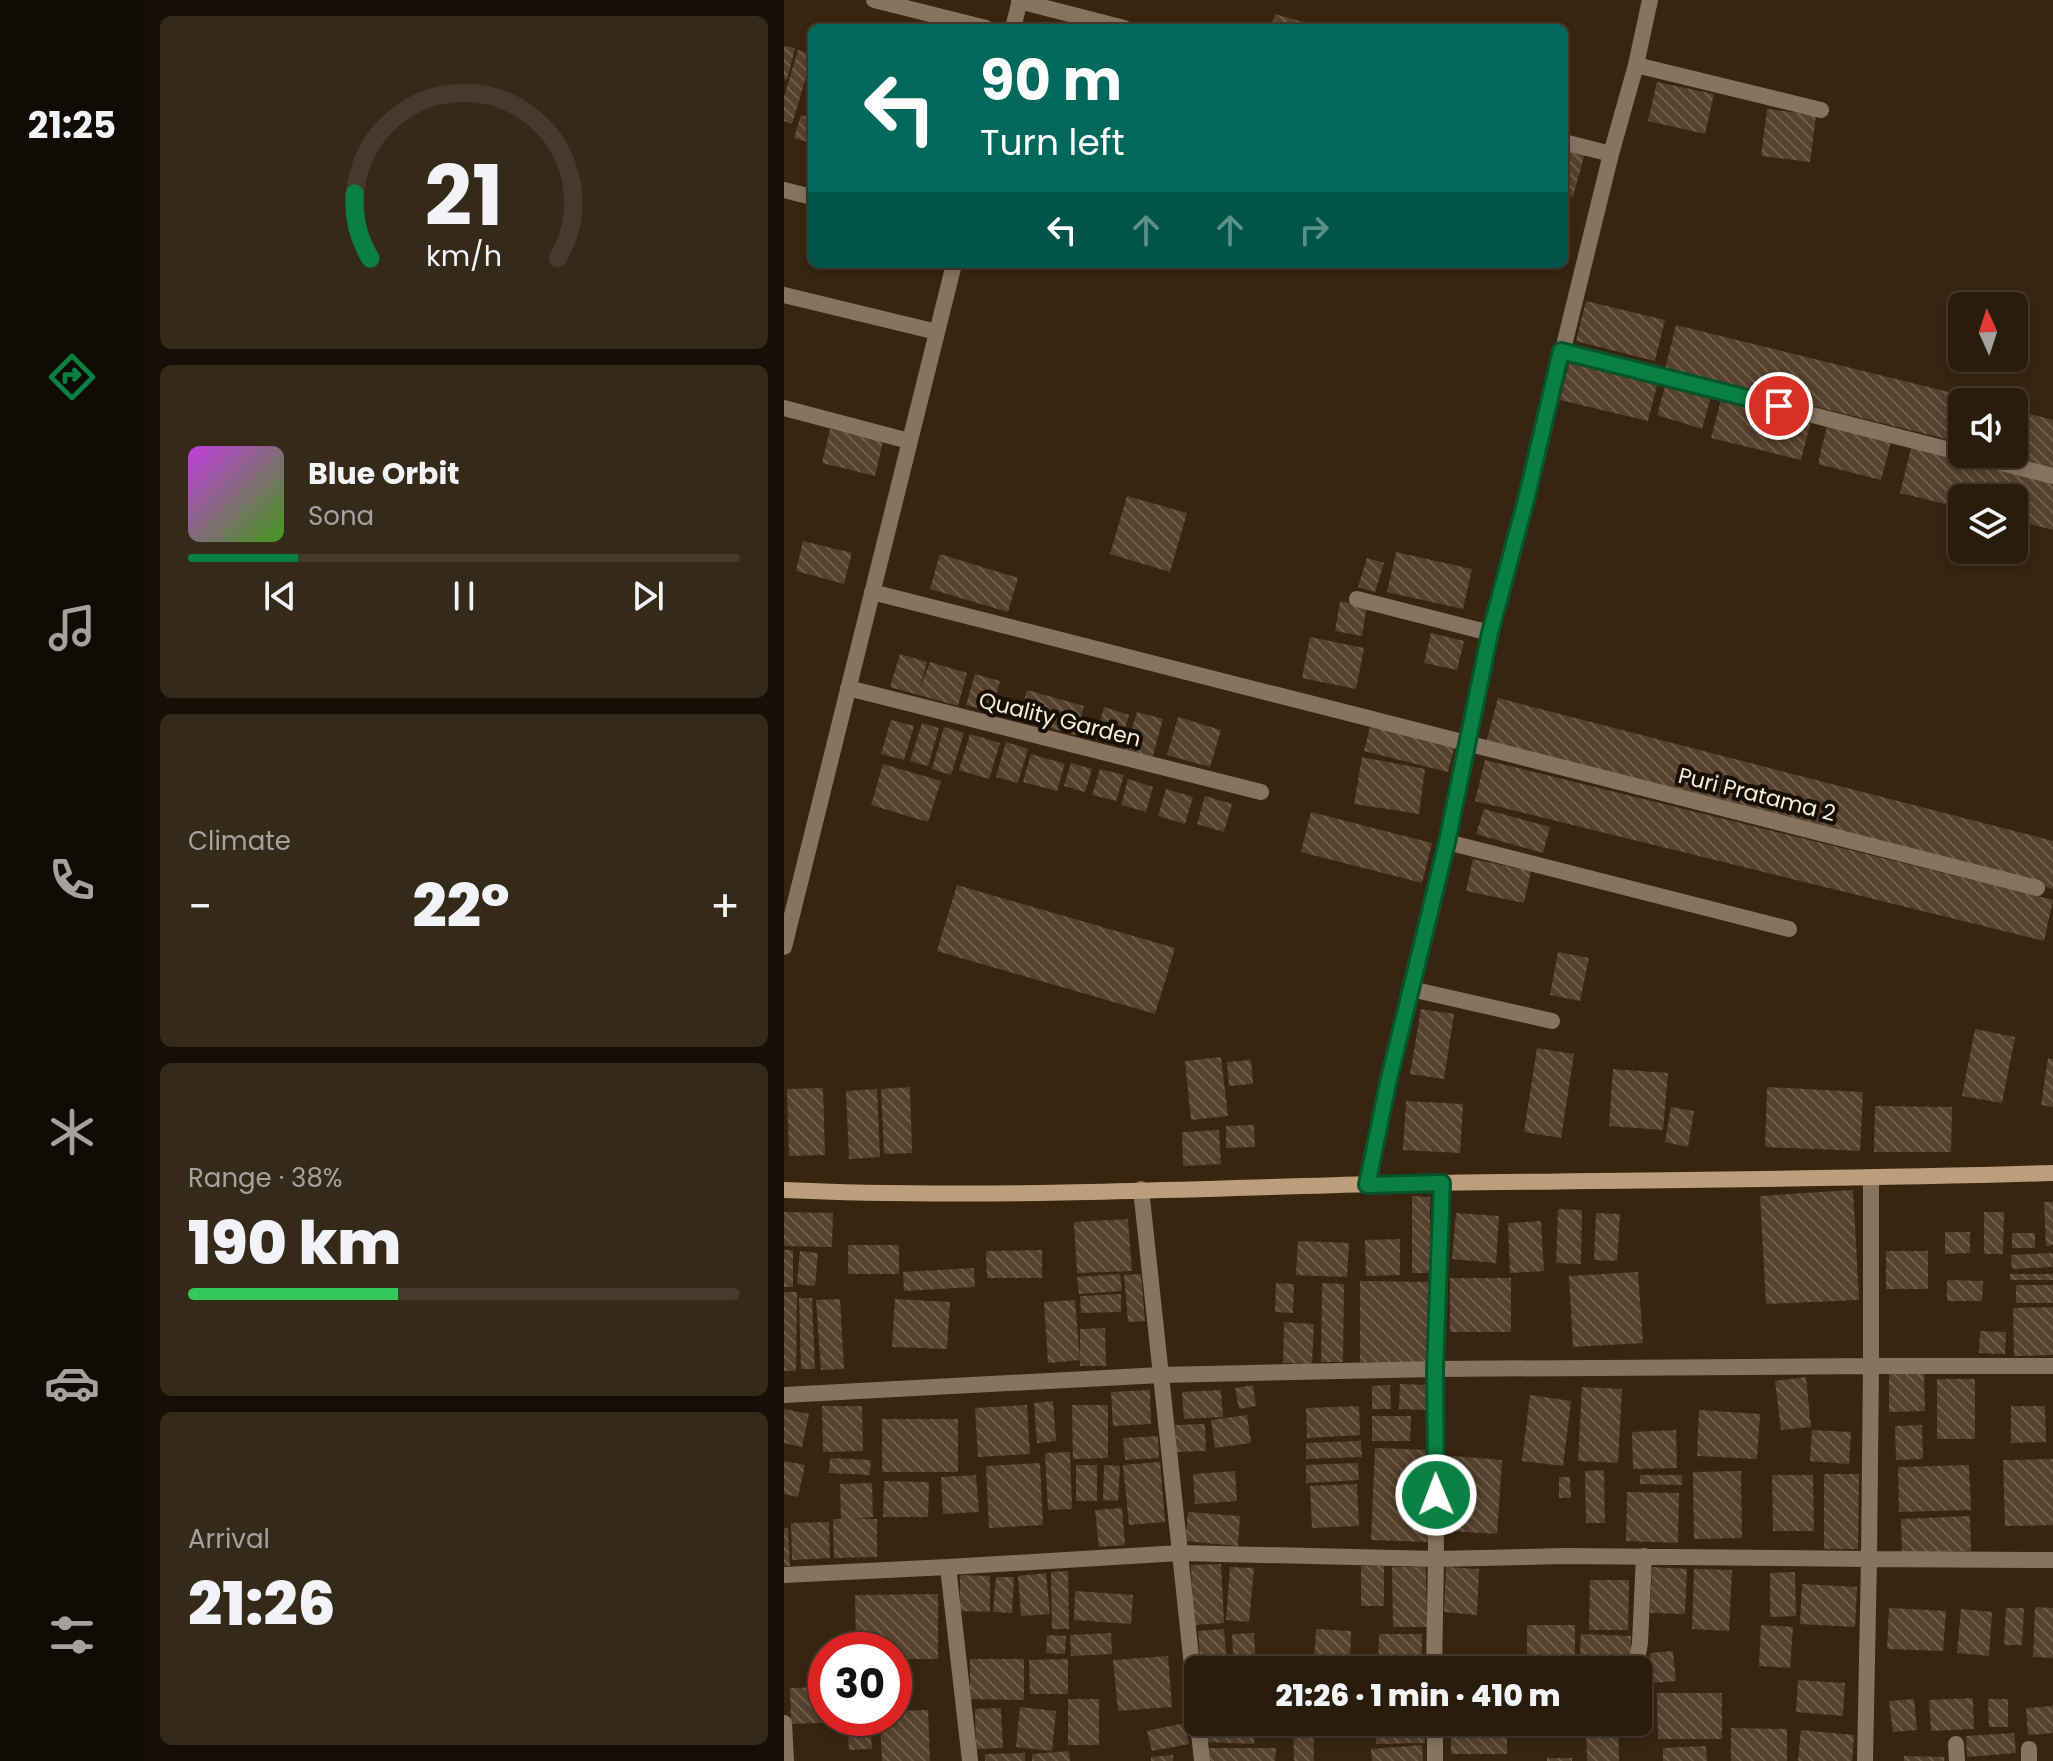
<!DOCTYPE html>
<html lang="en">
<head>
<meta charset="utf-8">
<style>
	body { margin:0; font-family:Poppins,sans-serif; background:#352919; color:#f1f3f6; height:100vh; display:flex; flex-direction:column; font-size:30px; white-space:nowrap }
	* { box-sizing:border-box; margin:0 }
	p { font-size:26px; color:#a5a19d }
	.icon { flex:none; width:44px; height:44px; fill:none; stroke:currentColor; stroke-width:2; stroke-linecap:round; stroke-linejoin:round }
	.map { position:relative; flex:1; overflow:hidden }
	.sheet { display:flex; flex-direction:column; gap:16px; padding:16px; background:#170f06; width:640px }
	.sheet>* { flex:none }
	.guide { position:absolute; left:24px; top:24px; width:760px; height:244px; border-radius:12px; box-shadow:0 4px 12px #0003,0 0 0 2px #453a2c; background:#00695c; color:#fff; overflow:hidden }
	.needle { width:52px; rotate:357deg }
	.controls { position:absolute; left:1164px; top:292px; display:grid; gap:16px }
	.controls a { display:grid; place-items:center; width:80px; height:80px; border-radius:12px; background:#291c0b; box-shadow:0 4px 12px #0003,0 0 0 2px #453a2c; font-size:40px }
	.speed { position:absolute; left:24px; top:1632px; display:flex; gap:16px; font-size:40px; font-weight:700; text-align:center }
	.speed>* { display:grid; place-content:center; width:104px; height:104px; border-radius:50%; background:#291c0b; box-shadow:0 4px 12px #0003,0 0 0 2px #453a2c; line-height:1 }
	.speed .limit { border:12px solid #d22; background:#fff; color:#111 }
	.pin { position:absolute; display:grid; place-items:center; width:68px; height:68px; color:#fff; margin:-34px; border:4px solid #fff; border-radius:50%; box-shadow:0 2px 8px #0007 }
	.me { position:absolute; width:88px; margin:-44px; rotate:359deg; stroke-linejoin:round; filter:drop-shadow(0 0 6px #0008) }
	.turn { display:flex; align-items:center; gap:28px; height:168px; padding:0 40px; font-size:36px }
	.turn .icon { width:104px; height:104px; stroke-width:2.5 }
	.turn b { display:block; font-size:56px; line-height:68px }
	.lanes { display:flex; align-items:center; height:76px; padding:0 40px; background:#0003; justify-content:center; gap:40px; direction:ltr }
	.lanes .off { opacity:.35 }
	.big { font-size:60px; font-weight:800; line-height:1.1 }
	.sheet .card { flex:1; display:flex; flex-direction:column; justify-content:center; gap:12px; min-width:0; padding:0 28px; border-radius:12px; background:#352919 }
	.sheet .dial { align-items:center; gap:0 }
	.dial svg { height:208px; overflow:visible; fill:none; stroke:#453a2c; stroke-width:7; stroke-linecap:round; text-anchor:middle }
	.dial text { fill:#f1f3f6; stroke:none }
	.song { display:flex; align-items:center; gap:24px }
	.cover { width:96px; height:96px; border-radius:12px; background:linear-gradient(135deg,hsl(290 70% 55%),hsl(100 70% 35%)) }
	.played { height:8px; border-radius:4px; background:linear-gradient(90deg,#0b8043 20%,#453a2c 20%) }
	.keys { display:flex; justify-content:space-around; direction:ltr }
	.heat { display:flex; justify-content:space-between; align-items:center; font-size:44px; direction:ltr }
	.charge { height:12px; border-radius:6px; background:linear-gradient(90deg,#34c759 38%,#453a2c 0) }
	.trip { position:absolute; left:400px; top:1656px; width:468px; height:80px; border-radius:12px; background:#291c0b; box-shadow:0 4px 12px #0003,0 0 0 2px #453a2c; font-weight:800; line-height:80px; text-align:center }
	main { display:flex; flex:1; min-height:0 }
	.dock { display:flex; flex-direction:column; width:144px; justify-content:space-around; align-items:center; background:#100b04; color:#a5a19d }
	.dock .icon { width:56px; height:56px }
	.dock .current { color:#0b8043 }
	.dock b { font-size:36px; color:#f1f3f6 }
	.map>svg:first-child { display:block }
</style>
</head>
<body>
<main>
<nav class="dock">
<b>21:25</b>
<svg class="icon current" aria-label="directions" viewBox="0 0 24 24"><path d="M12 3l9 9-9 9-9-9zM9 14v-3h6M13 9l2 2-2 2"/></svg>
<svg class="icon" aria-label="music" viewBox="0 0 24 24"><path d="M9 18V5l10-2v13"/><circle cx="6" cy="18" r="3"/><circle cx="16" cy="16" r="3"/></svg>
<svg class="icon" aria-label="phone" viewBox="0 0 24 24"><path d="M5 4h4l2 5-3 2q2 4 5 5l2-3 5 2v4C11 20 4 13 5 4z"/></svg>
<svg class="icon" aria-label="climate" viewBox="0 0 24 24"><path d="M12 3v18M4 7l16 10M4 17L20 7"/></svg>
<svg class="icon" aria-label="car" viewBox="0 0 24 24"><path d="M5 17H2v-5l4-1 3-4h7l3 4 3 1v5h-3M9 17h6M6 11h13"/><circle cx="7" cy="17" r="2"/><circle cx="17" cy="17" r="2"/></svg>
<svg class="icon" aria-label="filters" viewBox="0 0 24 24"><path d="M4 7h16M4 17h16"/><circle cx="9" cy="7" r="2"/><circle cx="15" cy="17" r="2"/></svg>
</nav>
<section class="sheet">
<div class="card dial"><svg viewBox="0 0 100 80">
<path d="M14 69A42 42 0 1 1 86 69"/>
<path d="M14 69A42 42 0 0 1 8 44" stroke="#0b8043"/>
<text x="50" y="56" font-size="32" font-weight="700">21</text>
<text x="50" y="72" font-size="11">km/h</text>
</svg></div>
<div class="card">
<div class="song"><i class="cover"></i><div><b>Blue Orbit</b><p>Sona</p></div></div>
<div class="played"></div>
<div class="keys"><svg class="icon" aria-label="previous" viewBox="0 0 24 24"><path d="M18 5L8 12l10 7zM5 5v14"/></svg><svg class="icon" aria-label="pause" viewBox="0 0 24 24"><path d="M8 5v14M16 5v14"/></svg><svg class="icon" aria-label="next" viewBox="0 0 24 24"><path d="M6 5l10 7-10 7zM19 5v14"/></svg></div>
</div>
<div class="card"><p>Climate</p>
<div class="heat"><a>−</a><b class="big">22°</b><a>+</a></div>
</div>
<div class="card"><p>Range · 38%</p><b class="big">190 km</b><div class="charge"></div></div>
<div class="card"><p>Arrival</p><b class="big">21:26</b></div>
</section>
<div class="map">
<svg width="1269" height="1761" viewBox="0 0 1269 1761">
	<defs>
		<pattern id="building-back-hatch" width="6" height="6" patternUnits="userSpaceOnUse" patternTransform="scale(2)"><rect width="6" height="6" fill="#56422c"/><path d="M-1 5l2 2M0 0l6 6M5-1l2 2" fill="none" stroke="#6f5d4a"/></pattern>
	</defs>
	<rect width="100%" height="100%" fill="#37250f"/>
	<path fill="url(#building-back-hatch)" d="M491,14L529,25L528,28H487Z
		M0,46L11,48L3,80L0,79Z
		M14,50L28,54V57L8,124L0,121V97Z
		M873,82L930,94L921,134L864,121Z
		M983,109L1032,115L1026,162L977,156Z
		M17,115L28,118V143L10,138Z
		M780,143L802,149L789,197L780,195Z
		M802,301L881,320L871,361L792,341Z
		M892,325L1177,395L1166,440L881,369Z
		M786,360L874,381L864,421L776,400Z
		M882,383L927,396L918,429L873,415Z
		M937,399L1027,421L1017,460L927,438Z
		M1230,410L1269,420V469L1214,454H1230Z
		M1043,426L1107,442L1097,480L1034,464Z
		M46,429L99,441L91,476L38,463Z
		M1127,448L1269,483V530L1230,520V498H1178V508L1116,493Z
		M343,496L403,513L386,572L326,554Z
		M19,541L68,553L60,584L12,571Z
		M612,552L688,569L679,609L603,592Z
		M156,554L234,578L224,612L146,589Z
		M583,558L600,563L591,592L574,587Z
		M556,601L583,606L578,636L551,631Z
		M647,633L680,641L673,670L640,663Z
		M526,637L580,648L572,689L518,678Z
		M116,654L143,662L135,690L146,662L183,673L174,706L106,687Z
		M191,674L216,681L207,712L182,705Z
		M243,690L300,706L292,735L235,719Z
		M714,698L1269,841V889L702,743Z
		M320,707L345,715L336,745L311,738Z
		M353,712L379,719L368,759L341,751Z
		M394,717L437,730L426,767L383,755Z
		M588,719L672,741L664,772L580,751Z
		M107,720L130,726L120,760L97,754Z
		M138,723L155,728L144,766L126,761Z
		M160,727L180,733L167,775L148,769Z
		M186,734L216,743L205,779L175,770Z
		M222,742L244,749L234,783L212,777Z
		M247,754L281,764L273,791L239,782Z
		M578,757L641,769L635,814L570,804Z
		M701,760L1269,900L1260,941L691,801Z
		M287,763L308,769L301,792L280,786Z
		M99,764L157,781L144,822L87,805Z
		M316,769L340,775L332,801L308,795Z
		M344,779L369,787L362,812L337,805Z
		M382,789L409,797L401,824L374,816Z
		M421,796L448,804L440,832L413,824Z
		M700,809L766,827L759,853L692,834Z
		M527,812L648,843L638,883L517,852Z
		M689,859L747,871L740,903L682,891Z
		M173,885L391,948L371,1014L153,951Z
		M774,952L805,958L796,1001L766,995Z
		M637,1009L670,1014L660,1079L626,1074Z
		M1191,1029L1231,1037L1218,1103L1178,1096Z
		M753,1048L790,1054L777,1138L740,1132Z
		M437,1057L444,1116L407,1120L401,1061Z
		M1264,1058L1269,1059V1107L1257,1105Z
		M467,1060L469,1084L445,1086L443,1062Z
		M829,1069L884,1073L879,1130L825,1126Z
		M126,1087L128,1153L100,1154L97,1089Z
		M983,1087L1079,1092L1076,1151L981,1147Z
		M39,1088L41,1155L5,1156L3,1089Z
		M93,1089L96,1157L65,1159L62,1091Z
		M622,1101L679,1104L676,1153L619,1150Z
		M1091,1106L1168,1107L1167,1152H1090Z
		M887,1107L910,1111L904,1147L881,1142Z
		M470,1125L471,1147L442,1148V1126Z
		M435,1130L437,1164L399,1166L398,1132Z
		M1069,1190L1075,1300L982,1304L976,1196Z
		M628,1196L646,1197V1273H628Z
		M1260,1202H1269V1245L1262,1246Z
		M774,1209L798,1210L797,1264L772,1263Z
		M0,1212L49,1213L48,1247L0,1246Z
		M1200,1212H1220L1219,1254H1200Z
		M672,1213L715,1216L712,1263L668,1259Z
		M812,1213L836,1214L833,1261L810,1260Z
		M344,1219L348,1271L293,1273L290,1222Z
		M757,1221L760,1271L726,1273L724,1223Z
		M1161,1232H1186V1253L1161,1254Z
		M1228,1233H1251V1248H1228Z
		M616,1239V1275L582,1276L581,1240Z
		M514,1241L565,1243L563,1277L512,1275Z
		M64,1245H115V1274H64Z
		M0,1250H9V1287H0Z
		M258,1250V1278H203L202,1251Z
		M16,1251L34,1253L31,1286L13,1284Z
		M1102,1251H1144V1289H1102Z
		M1269,1253V1267L1228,1269L1227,1255Z
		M190,1268L191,1287L120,1291L119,1272Z
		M854,1272L859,1343L789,1347L785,1276Z
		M336,1274L338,1291L295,1294L293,1277Z
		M357,1274L361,1321L344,1322L340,1275Z
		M1226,1274H1269V1280H1226Z
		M666,1278H727V1332H666Z
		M1163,1280L1199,1281L1198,1301H1163Z
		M576,1281L649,1282V1363L576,1362Z
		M492,1283L510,1284L509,1313L491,1312Z
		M538,1283L560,1284L559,1362H537Z
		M1232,1285H1269V1303H1232Z
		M0,1292H13L12,1371H0Z
		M337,1294V1312L297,1313L296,1296Z
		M15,1298H28L31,1369H17Z
		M56,1299L60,1369L37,1370L32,1300Z
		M111,1299L166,1302L163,1349L108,1347Z
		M291,1300L296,1360L264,1363L260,1302Z
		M1269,1307V1355L1230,1356L1229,1308Z
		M500,1322L530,1324L528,1364L499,1363Z
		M321,1328L322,1366H296V1329Z
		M1196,1331L1222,1332L1221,1354L1195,1353Z
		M1105,1374H1140L1141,1411L1105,1412Z
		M1022,1377L1027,1427L997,1430L991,1381Z
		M1153,1379H1191V1439H1153Z
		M616,1384L644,1385L643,1410L615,1409Z
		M469,1385L472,1406L455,1409L451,1388Z
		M606,1385L607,1409H588V1386Z
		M798,1387L838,1389L834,1463L794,1461Z
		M366,1390L367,1424L329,1426L327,1392Z
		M437,1390L439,1417L400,1419L398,1392Z
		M746,1395L787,1401L779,1466L738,1461Z
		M269,1401L272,1441L253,1443L250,1403Z
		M243,1405L246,1454L194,1457L191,1408Z
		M288,1405H324V1458L289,1459Z
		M38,1406H78L79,1451L39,1452Z
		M575,1406L576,1435L523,1438L522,1408Z
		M1227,1406H1261L1262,1442L1227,1443Z
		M0,1409L25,1414L18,1447L0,1443Z
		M915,1410L976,1414L973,1459L913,1456Z
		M463,1415L467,1443L431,1448L427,1420Z
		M588,1416H627L626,1441H588Z
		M98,1419H174V1472H98Z
		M421,1424L422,1451L392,1452L391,1425Z
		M1138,1425L1139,1459L1112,1460L1111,1426Z
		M892,1430L893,1468L849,1469L848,1432Z
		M1028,1430L1067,1432L1065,1464L1026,1461Z
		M374,1436L375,1458L341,1460L339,1438Z
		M577,1441L578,1457L522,1459V1443Z
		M591,1448L650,1450L646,1542L587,1540Z
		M286,1452L288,1509L264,1510L261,1453Z
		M669,1456L718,1460L713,1534L664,1531Z
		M46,1458L87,1460L86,1475L45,1473Z
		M1269,1459V1525L1221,1526L1219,1460Z
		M0,1461L21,1465L14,1497L0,1494Z
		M376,1462L381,1522L345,1525L339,1465Z
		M256,1463L259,1525L205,1528L202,1466Z
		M574,1463L575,1480L522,1483V1465Z
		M292,1465H313V1501H292Z
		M320,1465L336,1466L334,1501L319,1500Z
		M1185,1465L1187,1510L1115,1512L1114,1467Z
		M820,1470L821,1523H802L801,1471Z
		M451,1471L453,1501L411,1504L409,1474Z
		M957,1471L958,1538L910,1539L909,1472Z
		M1040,1474H1075L1074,1549H1040Z
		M192,1475L195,1512L159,1514L157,1477Z
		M856,1475H898V1485L856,1484Z
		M988,1475H1029L1030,1531H989Z
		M775,1477H786L787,1498H775Z
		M100,1481L145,1482L144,1517H99Z
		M88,1483L89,1517L70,1519H93V1557L50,1558L49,1519H57L56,1484Z
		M573,1484L575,1526L528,1528L526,1486Z
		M843,1492L895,1493L894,1543L842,1541Z
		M338,1508L341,1545L315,1547L311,1510Z
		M404,1512L456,1516L454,1546L401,1541Z
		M1186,1516L1187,1551L1118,1553L1117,1519Z
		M45,1522L46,1558L8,1560L7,1523Z
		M0,1528H4L6,1566H0Z
		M437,1564L440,1623L409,1625L407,1565Z
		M577,1566H600V1606H577Z
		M446,1567L470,1568L465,1622L442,1620Z
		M608,1567H642L643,1627H609Z
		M662,1567L695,1569L693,1615L660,1612Z
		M868,1567L903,1569L901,1614L866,1613Z
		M910,1569L948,1570L945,1631L908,1629Z
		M284,1571L285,1629H268L267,1572Z
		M1011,1572L1012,1616L986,1617V1573Z
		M262,1573L266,1614L237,1616L234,1576Z
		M176,1575L206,1576V1612L176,1611Z
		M212,1577H230L228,1613L209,1612Z
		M806,1580H845L844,1630H805Z
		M1018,1584L1073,1587L1071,1627L1016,1624Z
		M291,1591L349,1595L347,1624L290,1620Z
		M154,1594V1659H110V1650H72L71,1595Z
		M1251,1607L1269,1608V1658L1249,1657Z
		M1105,1608L1162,1611L1159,1651L1103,1649Z
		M1222,1608H1240L1238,1645H1220Z
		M1177,1609L1208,1612L1205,1656L1173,1653Z
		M743,1625H791V1665L743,1664Z
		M977,1625L1009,1627L1006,1668L975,1666Z
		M440,1629L443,1669L417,1670L414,1631Z
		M532,1629L567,1631L566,1665L530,1664Z
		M327,1633L328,1654L287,1656L286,1635Z
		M470,1633L472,1668L450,1669L448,1634Z
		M595,1634H638V1670H594Z
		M797,1634L847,1636L846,1670L795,1669Z
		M263,1635L282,1636L281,1654L262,1653Z
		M889,1651L892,1681L869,1683L866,1653Z
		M384,1656L388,1707L334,1711L329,1660Z
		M186,1659H240V1700L186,1699Z
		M284,1659V1694H246L245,1660Z
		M110,1669L123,1670L118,1707L110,1706Z
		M1014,1680L1061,1683L1059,1716L1012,1712Z
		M42,1687V1718H59V1722L7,1724L6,1688Z
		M873,1693H938V1739H874Z
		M1189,1698L1190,1729L1147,1731L1145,1700Z
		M284,1699H315V1745H284Z
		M1130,1699L1133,1730L1109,1732L1105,1701Z
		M1204,1699H1224V1727H1205Z
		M1269,1706V1733L1244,1735L1242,1708Z
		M236,1707L272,1711L268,1751L232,1747Z
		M217,1708L219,1748L192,1749L191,1709Z
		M144,1710L146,1761H98L96,1718H110V1711Z
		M63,1718H86L88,1749L65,1750Z
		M421,1722H471L470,1744L420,1742Z
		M509,1722H529L530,1761H510Z
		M591,1722H640L641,1743L592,1744Z
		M667,1722H723V1754H667Z
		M400,1723L405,1744L368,1751L363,1731Z
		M834,1723L835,1761H803L802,1724Z
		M947,1728L1003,1729V1761H947Z
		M1017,1730L1070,1735L1068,1761H1014Z
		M1230,1733L1232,1753L1183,1757L1182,1736Z
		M638,1745L639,1761H588L587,1749Z
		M922,1746L923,1761H879V1748Z
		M423,1748H492L491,1761H423Z
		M285,1751L286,1761H248V1754Z
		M241,1753V1761H201V1754Z
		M389,1755V1761H367V1757Z
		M1120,1756L1161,1757L1160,1761H1120Z
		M763,1758H788V1761H763Z"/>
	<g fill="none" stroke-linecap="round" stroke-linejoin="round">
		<path stroke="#86745f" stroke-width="16" d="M90,0L202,28
			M235,1L340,28
			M229,28L236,0
			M852,65L1037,110
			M780,142L827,154
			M0,190L28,197
			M0,295L153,332
			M777,351L1178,453
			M0,408L125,441
			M1182,454L1269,476
			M88,592L1253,888
			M573,599L706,633
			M64,688L477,792
			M663,842L1005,929
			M0,947L170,264
			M627,989L768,1021
			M658,1183L651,1369L652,1559L781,1556L1085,1559L1081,1761
			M583,1185L604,1083L663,842L706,633L742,500L827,154L852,65L866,0
			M357,1189L396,1553L652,1559L650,1670
			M1269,1366H1087L1085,1559L1269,1560
			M0,1395L377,1375L651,1369L1087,1366V1179
			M164,1567L396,1553L418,1761
			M0,1575L164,1567L186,1761
			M851,1670L856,1643L860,1556
			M651,1722V1761
			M1172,1744L1173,1761
			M1245,1749V1761"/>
		<path stroke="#86745f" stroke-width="16" d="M0,1723L2,1761"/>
		<path stroke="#bc9e7c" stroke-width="16" d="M0,1190C197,1199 396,1189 593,1184C818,1180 1044,1180 1269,1173"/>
	</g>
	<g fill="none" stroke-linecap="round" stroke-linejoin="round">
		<g stroke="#07532c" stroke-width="20">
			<path id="route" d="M652,1495L651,1369L658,1183L583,1185L604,1083L663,842L706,633L742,500L777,351L995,406"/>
		</g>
		<use href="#route" stroke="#0b8043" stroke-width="14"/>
	</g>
	<g text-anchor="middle" stroke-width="8" stroke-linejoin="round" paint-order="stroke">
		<g font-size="22" fill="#f8ecde" stroke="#181007">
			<text transform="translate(276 719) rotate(14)" y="8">Quality Garden</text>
			<text transform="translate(973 794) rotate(14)" y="8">Puri Pratama 2</text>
		</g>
	</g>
</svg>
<div class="controls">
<a><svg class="needle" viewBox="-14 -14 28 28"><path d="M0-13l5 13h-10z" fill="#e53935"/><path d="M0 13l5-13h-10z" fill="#a5a19d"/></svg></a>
<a><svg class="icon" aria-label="sound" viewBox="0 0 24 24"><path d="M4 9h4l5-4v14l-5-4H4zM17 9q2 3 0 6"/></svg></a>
<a><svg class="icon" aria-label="layers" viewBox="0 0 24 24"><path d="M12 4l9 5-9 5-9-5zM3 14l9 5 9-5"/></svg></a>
</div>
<div class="speed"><div class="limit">30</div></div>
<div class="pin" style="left:995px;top:406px;background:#d93025"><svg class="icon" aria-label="arrive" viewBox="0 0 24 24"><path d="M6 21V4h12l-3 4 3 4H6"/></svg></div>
<svg class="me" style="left:652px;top:1495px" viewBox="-20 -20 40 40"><circle r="17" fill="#0b8043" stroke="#fff" stroke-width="3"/><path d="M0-11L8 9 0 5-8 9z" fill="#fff"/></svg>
<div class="trip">21:26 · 1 min · 410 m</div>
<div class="guide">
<div class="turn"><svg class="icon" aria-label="left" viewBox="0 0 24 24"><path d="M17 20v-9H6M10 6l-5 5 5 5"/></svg><div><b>90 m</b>Turn left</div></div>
<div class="lanes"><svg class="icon" aria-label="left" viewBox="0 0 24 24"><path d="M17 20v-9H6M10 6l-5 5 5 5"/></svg><svg class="icon off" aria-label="ahead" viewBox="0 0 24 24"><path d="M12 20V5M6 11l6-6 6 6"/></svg><svg class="icon off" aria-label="ahead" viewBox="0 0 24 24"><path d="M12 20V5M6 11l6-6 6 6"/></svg><svg class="icon off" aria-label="right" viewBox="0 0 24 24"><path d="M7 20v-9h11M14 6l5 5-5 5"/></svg></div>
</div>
</div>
</main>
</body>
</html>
